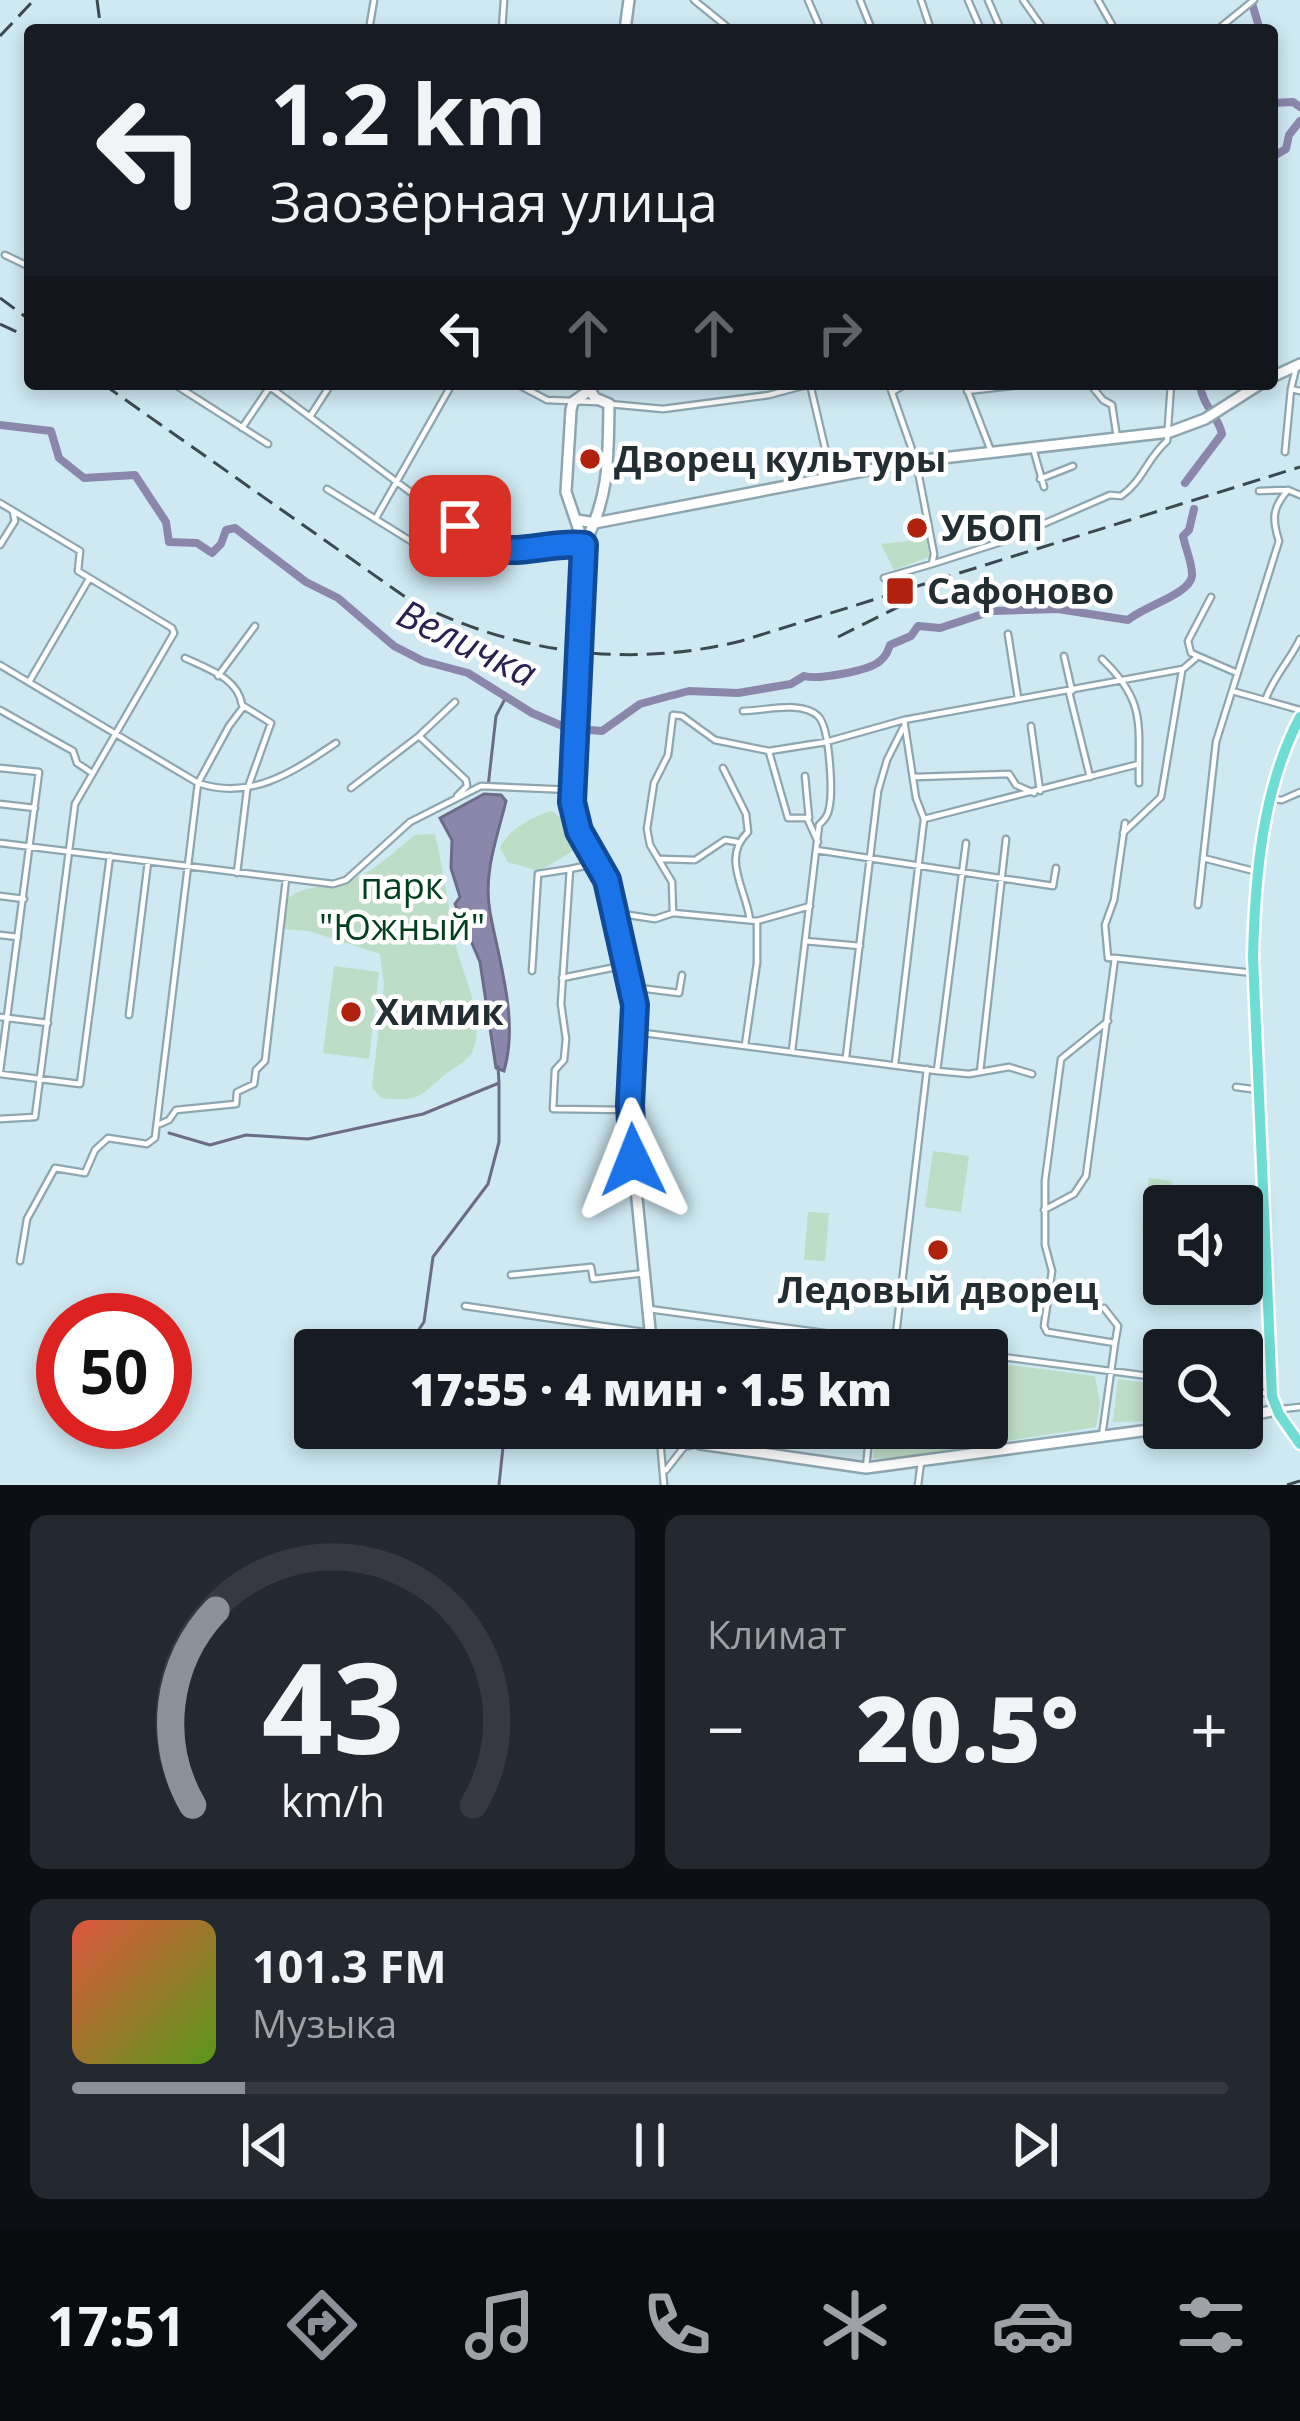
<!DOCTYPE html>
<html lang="ru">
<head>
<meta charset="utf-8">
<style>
	body { margin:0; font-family:"Open Sans",sans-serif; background:#242831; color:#f1f3f6; height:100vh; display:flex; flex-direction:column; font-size:45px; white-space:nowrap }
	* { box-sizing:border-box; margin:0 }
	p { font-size:39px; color:#9ea1a6 }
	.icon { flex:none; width:66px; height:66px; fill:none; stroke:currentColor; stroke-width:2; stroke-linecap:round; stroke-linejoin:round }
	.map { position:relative; height:1485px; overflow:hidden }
	.details { display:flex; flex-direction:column; gap:30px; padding:30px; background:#0d0f14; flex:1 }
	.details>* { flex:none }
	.hud { position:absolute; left:24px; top:24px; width:1254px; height:366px; border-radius:12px; box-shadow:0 6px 18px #0003; background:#171b24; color:#f1f3f6; overflow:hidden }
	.tools { position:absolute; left:1143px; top:1185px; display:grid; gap:24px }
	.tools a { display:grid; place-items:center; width:120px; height:120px; border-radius:12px; background:#171b24; box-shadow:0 6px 18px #0003; font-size:60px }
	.speed { position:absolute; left:36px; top:1293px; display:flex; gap:24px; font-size:60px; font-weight:700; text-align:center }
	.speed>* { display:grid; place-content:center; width:156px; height:156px; border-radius:50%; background:#171b24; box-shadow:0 6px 18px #0003; line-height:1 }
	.speed .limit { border:18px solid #d22; background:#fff; color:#111 }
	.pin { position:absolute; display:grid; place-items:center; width:102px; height:102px; color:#fff; margin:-51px; border-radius:24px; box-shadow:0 6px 18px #0006 }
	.me { position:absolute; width:132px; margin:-66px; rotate:358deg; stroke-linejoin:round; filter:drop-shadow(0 0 9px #0008) }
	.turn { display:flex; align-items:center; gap:42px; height:252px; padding:0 48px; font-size:54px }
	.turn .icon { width:156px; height:156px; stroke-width:2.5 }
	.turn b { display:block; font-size:84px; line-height:102px }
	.lanes { display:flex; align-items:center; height:114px; padding:0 48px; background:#0003; justify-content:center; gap:60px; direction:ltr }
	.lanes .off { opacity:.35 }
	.big { font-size:90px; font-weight:800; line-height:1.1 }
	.details .card { flex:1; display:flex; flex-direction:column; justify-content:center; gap:18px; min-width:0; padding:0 42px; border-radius:18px; background:#242831 }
	.details .dial { align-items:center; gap:0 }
	.dial svg { height:312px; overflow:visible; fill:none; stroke:#363941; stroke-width:7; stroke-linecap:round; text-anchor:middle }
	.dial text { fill:#f1f3f6; stroke:none }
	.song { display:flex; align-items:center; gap:36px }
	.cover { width:144px; height:144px; border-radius:18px; background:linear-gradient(135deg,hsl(10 70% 55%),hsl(90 70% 35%)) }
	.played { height:12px; border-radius:6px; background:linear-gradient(90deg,#8c9099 15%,#363941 15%) }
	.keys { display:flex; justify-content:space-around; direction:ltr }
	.heat { display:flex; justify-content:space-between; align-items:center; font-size:66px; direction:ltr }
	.details .tiles { flex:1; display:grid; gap:30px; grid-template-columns:1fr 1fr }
	.card:last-child { grid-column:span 2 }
	.trip { position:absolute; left:294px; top:1329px; width:714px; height:120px; border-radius:12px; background:#171b24; box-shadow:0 6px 18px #0003; font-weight:800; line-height:120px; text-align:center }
	.tabs { display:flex; height:192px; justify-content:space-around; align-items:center; background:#090b0e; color:#9ea1a6 }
	.tabs .icon { width:84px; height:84px }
	.tabs .active { color:#8c9099 }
	.tabs b { font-size:54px; color:#f1f3f6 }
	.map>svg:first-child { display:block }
</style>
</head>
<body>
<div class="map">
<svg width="1300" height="1485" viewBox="0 0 1300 1485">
	<rect width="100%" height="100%" fill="#cee9f2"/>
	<path fill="#beddc7" d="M918,532L927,540L929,557L894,570L881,544L908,541Z
		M552,811L562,819L578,848L539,871L508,862L500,848C507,830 533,816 552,811Z
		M435,834C443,869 448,902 454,937C460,972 485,1011 474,1048C470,1061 457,1065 447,1073C418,1096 423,1102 381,1098L372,1087L384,984L380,954L309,931L282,929L288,898C306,885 322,888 342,883C368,876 394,853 414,835Z
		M334,966L379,972L369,1059L323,1053Z
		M933,1151L969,1156L961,1212L925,1207Z
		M1149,1178L1172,1181L1168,1206H1164V1233L1142,1229Z
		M808,1212L829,1213L825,1261L804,1260Z
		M987,1362L1095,1376L1100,1403L1096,1427L892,1459L873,1458L877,1428H987Z
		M1118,1379L1164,1385V1421L1113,1422Z"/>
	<path fill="#8b87ab" stroke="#6c6c87" stroke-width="3" d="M484,794L501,795L506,801C497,838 483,873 490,912C499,962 519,1020 504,1071L496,1068L480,962L455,904L460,897L451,868L452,840L440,818Z"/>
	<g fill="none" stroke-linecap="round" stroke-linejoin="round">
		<path stroke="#6c6c87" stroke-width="3" d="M488,787L496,716L506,697
			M169,1133L210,1145L246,1135L308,1139L423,1114L499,1083L498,1067
			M427,1350L413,1338L424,1322L433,1257L488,1184L499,1142V1084
			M499,1485L503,1447L499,1428"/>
		<path stroke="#8b87ab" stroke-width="8" d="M1251,0L1260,30
			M1272,103L1293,102L1300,107
			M1272,157L1286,149L1289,135L1300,121
			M0,425L51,431L59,458L84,478L135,475L166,522L169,542L197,543L212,553L221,544L226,530L235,528L306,582L338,598L394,646L423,661L468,673L532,713L567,728L602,731L640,704L662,698L689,691L738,693L791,684L804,676C817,680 869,671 880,661C886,656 887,653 890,645L911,636L918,626L940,628L992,611L1058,609L1128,620C1144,606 1190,594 1192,576C1193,565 1185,547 1183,536L1189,530L1194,509
			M1185,483L1222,434C1218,415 1202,406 1200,384"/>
		<g stroke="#8da6b0" stroke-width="9">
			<path id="street" d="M694,0L731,30
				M808,0L821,30
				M860,0L872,30
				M921,0L931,30
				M968,0L981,30
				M988,0L1001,30
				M1023,0L1044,30
				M1098,0L1115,30
				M369,30L374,0
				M502,30L504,0
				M1217,30L1254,0
				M5,255L30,267
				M1296,368L1291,389L1300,391
				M174,384L268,444
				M266,384L449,521L476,530L481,544C513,558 548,541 584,545
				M517,384L547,400L597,402
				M965,384L991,451
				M1090,384L1103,400L1112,405L1117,438
				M967,391L1028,384
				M892,392L906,384
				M609,404L663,409L769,395L810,384L832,478
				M311,415L331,384
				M242,428L269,388
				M1033,448L1044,487
				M1285,452L1291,389
				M1040,479L1073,466
				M327,489L448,564
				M1259,491L1288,490L1300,495
				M0,503L80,551L78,571L172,628L174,633L75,804L35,1117L0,1119
				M376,518L452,384
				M0,545L15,521L13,512
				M932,564L1004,541L1110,495L1121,496C1143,481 1147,458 1167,441L1171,384
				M884,578L932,564L934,554L916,461L889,384
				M1211,597L1188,641L1191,653L1237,673
				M1008,634L1018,698
				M1064,656L1072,691
				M185,658C208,669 238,678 242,705L271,723L247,790L237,873
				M1102,659C1147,702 1138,725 1139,783
				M0,665L198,783C251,801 293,772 336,743
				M218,676L255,626
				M29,682L89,579
				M1232,691L1300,710
				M1069,692L1090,777
				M1266,698C1275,675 1290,660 1300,639
				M0,710L73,751L77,763L92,773
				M743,711C764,711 802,700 818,716C830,727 833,793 829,809C828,816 824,820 819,825L792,1051
				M1031,726L1040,791
				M419,736L466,780L467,786L457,796
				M769,752L788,818H807L818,842
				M0,768L39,772L0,1071
				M723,768L746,814L748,832C721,858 746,889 750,920
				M805,776L809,818
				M915,777L1009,774L1016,785L1034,793
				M351,788L419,736L455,702
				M1271,799L1282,800L1300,792
				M0,804L35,808
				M924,819L1139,764
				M1123,833L1161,797L1182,671
				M0,843L333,884L346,880L410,822L481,786L572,790
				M816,850L1053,886L1056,868
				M1203,858L1254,871
				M661,859L695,860L725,840L737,842
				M594,864L570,869L561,1004L566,1039L564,1060L555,1070L553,1109L630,1110
				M0,896L24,899
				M1198,905L1216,742L1279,541C1272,519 1272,508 1288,490
				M616,913L655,919L673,913L757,921L810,906
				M673,913L672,882L650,845L647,829L654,783L668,755L673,715L682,716L715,740L769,751L826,742L904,720L1183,669L1196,658
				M0,935L18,937
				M805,941L860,946
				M1115,958H1108L1105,925L1114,900L1125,823
				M532,971L538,874L570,869
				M562,978L626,965
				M631,987L679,993L682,975
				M129,1015L148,862
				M0,1017L48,1023
				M636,1032L937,1071L969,1074L1009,1067L1032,1074
				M745,1045L757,963V921
				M846,1057L878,791L887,760L903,728
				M895,1064L924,819L916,798L904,720
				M937,1071L966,843
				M980,1072L1006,839
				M0,1074L80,1084L110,856
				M1236,1087L1259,1090
				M160,1124L169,1120L176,1110L236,1104L237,1092L254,1084L256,1070L265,1061L286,879
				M1044,1210L1074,1194L1086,1176L1115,958L1253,973
				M20,1261L27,1219L55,1168L85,1173L95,1150L108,1138L147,1144L155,1138L198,783L229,726L244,706
				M511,1275L591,1267L593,1279L645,1273
				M465,1306L650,1333
				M1104,1308L1118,1326L1115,1343
				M649,1309L949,1350
				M895,1343L927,1069
				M830,1350L832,1335
				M987,1355L1164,1378
				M1242,1390L1272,1394
				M1282,1409L1300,1407
				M659,1428L664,1485
				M1102,1436L1115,1343L1047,1332L1044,1326L1052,1271L1045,1245V1181L1061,1059L1108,1021
				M866,1468L870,1428
				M666,1470L684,1447L697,1444
				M918,1485L921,1462"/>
		</g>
		<g stroke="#8da6b0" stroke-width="14">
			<path id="secondary" d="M625,30L629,0
				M1272,377L1300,364
				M577,520L595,523L916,461L1170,432L1205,419L1260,384
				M585,543C610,494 608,458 609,404L595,398L590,390
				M580,633L584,545L566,492L571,410L573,402L590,390
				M578,681L573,816L607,881L635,1005L630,1128L652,1350
				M1242,1417L1276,1410
				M673,1428L700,1444L866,1468L1164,1428"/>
		</g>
		<g stroke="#fff" stroke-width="15">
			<path id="primary" d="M1300,717C1262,789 1255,877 1253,957L1272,1396L1279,1414L1300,1444"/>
		</g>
		<use href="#street" stroke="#fff" stroke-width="4.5"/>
		<use href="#secondary" stroke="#fff" stroke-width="9"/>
		<use href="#primary" stroke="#6eddd6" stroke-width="10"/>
		<path stroke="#3c4a4f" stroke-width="3" stroke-dasharray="18 9" stroke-linecap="butt" d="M97,0L101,30
			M0,36L34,0
			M0,298L30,320
			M0,324L30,338
			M103,384L411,601C515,653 627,669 741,641L1300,467
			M838,637L908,602
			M1287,1485L1300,1481"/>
		<g stroke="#8da6b0" stroke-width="14" stroke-linecap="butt">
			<path id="secondary-bridge" d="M578,681L580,633"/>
		</g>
		<use href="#secondary-bridge" stroke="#fff" stroke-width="9"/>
	</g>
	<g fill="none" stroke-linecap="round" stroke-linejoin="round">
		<g stroke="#114b97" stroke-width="30">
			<path id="route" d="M460,526L476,530L482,544C513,559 548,541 584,545L572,802L579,831L607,880L635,1005L630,1105L633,1160"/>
		</g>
		<use href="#route" stroke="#1a73e8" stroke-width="21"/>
	</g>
	<g fill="#b0220e" stroke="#fff" stroke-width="4.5">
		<circle cx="590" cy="459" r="12"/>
		<circle cx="917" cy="528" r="12"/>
		<rect x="885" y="576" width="30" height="30" rx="6"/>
		<circle cx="351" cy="1012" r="12"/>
		<circle cx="938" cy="1250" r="12"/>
	</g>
	<g text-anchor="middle" stroke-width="9" stroke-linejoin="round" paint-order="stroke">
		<g font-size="36" font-weight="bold" fill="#232e32" stroke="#fff" text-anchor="start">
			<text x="614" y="472">Дворец культуры</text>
			<text x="941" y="541">УБОП</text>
			<text x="927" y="604">Сафоново</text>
			<text x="375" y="1025">Химик</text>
			<text x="938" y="1303" text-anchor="middle">Ледовый дворец</text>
		</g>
		<g font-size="36" fill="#00401f" stroke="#fff">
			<text x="402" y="899">парк<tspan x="402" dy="41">"Южный"</tspan></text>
		</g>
		<g font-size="39" font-style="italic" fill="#2b2151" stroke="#fff">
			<text transform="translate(467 643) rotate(26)" y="14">Величка</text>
		</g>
	</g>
</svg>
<div class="tools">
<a><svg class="icon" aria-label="sound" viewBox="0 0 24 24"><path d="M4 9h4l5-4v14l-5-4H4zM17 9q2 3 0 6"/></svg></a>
<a><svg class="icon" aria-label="search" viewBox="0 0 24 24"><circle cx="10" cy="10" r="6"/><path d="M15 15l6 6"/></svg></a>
</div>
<div class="speed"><div class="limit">50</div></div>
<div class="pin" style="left:460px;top:526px;background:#d93025"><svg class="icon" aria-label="arrive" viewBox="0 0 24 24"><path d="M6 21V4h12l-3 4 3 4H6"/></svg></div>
<svg class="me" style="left:633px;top:1160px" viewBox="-20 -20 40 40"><path d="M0-17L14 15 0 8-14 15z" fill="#1a73e8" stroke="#fff" stroke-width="4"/></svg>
<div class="trip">17:55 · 4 мин · 1.5 km</div>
<div class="hud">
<div class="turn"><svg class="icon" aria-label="left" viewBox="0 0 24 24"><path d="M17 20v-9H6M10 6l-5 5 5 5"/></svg><div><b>1.2 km</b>Заозёрная улица</div></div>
<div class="lanes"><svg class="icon" aria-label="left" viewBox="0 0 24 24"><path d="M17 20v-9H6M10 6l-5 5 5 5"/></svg><svg class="icon off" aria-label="ahead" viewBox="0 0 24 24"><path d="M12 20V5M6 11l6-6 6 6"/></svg><svg class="icon off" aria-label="ahead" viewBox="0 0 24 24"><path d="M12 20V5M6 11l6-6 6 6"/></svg><svg class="icon off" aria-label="right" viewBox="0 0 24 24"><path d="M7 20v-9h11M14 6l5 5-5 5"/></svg></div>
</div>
</div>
<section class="details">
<div class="tiles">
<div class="card dial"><svg viewBox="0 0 100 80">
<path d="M14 69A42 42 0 1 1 86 69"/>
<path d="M14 69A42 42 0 0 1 20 19" stroke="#8c9099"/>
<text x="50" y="56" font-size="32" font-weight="700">43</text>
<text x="50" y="72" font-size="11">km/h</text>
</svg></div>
<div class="card"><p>Климат</p>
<div class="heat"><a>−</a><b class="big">20.5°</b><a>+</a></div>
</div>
<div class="card">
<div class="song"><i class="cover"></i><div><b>101.3 FM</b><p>Музыка</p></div></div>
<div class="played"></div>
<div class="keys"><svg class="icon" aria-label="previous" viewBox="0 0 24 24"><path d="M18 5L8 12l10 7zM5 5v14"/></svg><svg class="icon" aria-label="pause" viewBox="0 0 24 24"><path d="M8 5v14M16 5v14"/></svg><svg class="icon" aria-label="next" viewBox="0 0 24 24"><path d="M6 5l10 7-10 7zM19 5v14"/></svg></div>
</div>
</div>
</section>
<nav class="tabs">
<b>17:51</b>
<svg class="icon active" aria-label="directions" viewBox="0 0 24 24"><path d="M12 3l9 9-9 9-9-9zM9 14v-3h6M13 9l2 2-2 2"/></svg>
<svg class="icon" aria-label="music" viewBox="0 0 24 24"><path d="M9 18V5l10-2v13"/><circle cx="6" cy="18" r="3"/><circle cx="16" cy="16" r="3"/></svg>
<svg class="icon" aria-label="phone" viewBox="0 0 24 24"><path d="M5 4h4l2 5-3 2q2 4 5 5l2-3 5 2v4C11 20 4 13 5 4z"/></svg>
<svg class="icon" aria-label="climate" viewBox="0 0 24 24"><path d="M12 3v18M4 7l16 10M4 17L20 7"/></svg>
<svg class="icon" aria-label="car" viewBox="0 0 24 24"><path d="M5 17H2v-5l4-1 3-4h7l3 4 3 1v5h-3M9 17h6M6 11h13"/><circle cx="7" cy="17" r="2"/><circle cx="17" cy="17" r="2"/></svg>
<svg class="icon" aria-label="filters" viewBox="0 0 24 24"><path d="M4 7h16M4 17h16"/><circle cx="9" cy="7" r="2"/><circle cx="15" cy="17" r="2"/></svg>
</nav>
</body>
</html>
